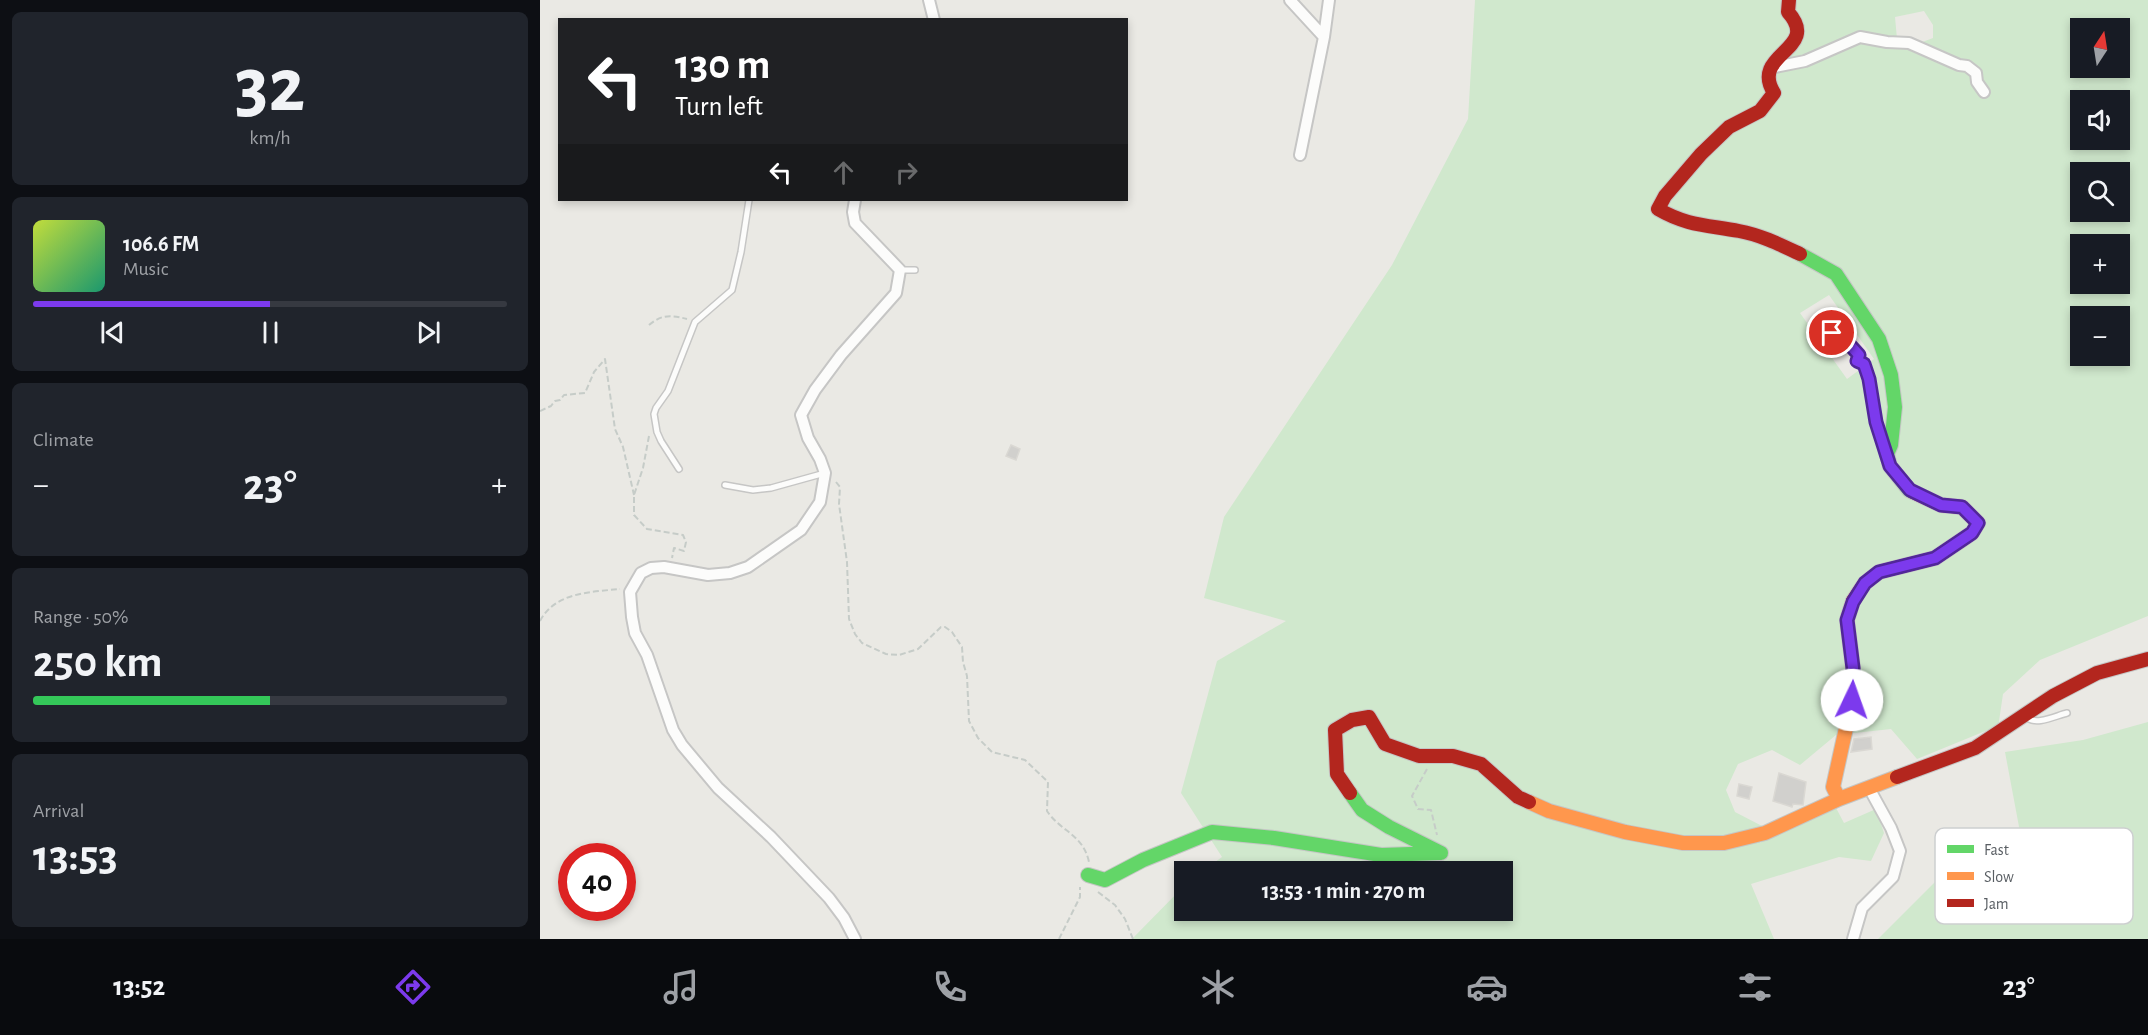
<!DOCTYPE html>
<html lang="en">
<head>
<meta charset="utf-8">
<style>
	body { margin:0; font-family:"Alegreya Sans",sans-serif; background:#20242c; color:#f1f3f6; height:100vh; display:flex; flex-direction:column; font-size:22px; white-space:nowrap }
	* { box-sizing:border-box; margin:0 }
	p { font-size:20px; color:#9ea1a6 }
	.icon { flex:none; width:33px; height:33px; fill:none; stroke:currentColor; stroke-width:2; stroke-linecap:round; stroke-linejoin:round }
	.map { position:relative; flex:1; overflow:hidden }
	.panel { display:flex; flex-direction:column; gap:12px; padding:12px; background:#0d0f14; width:540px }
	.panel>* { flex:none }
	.banner { position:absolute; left:18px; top:18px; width:570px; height:183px; border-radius:0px; box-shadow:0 3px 9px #0003; background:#202124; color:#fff; overflow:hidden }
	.needle { width:39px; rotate:12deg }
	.buttons { position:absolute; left:1530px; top:18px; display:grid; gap:12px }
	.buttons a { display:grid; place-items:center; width:60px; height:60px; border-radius:0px; background:#171b24; box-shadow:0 3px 9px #0003; font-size:30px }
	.speed { position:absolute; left:18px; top:843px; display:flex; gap:12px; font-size:30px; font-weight:700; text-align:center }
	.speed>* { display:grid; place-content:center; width:78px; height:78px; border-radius:50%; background:#171b24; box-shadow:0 3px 9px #0003; line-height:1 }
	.speed .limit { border:9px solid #d22; background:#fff; color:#111 }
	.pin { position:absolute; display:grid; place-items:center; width:51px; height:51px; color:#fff; margin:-26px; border:3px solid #fff; border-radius:50%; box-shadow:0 2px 6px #0007 }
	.me { position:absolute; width:66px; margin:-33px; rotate:3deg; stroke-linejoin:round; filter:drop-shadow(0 0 4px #0008) }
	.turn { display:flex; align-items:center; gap:21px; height:126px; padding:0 18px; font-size:27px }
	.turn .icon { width:78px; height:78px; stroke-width:2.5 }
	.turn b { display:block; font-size:42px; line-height:51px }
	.lanes { display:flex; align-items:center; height:57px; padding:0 18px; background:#0003; justify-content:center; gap:30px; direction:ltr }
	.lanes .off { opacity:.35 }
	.big { font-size:45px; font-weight:700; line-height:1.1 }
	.panel .card { flex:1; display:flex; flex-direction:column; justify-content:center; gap:9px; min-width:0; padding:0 21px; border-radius:9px; background:#20242c }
	.panel .dial { align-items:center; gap:0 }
	.dial b { font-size:78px; line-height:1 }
	.song { display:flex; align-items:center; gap:18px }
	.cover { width:72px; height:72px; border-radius:9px; background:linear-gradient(135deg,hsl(70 70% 55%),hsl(160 70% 35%)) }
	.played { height:6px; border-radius:3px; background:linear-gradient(90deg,#7c3aed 50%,#363941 50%) }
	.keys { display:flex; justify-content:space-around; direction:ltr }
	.heat { display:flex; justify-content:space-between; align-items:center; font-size:33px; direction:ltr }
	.charge { height:9px; border-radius:4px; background:linear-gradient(90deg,#34c759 50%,#363941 0) }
	.trip { position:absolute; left:634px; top:861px; width:339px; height:60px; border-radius:0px; background:#171b24; box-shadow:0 3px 9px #0003; font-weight:700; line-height:60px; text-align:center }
	.tab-bar { display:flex; height:96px; justify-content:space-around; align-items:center; background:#090b0e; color:#9ea1a6 }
	.tab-bar .icon { width:42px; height:42px }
	.tab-bar .active { color:#7c3aed }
	.tab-bar b { font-size:27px; color:#f1f3f6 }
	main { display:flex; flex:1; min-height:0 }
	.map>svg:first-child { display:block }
</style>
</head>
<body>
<main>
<section class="panel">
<div class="card dial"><b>32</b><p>km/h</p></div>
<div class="card">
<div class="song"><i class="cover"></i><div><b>106.6 FM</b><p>Music</p></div></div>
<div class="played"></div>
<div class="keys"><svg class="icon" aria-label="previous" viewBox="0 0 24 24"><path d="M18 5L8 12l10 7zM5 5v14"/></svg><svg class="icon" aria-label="pause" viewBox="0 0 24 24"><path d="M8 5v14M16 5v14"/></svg><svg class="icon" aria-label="next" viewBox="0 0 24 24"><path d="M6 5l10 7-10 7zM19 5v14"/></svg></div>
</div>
<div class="card"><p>Climate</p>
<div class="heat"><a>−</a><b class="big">23°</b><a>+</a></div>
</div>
<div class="card"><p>Range · 50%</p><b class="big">250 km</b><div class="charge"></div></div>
<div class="card"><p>Arrival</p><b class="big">13:53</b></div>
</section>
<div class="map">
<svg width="1608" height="939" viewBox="0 0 1608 939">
	<rect width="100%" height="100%" fill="#eae9e4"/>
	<path fill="#d0e8cd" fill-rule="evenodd" d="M935,0H1608V616L1500,660L1463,694L1458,728L1448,730L1377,759L1351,729L1296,735L1260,765L1232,750L1198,764L1186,790L1195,812L1224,827L1220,843L1227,837L1295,806L1304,823L1336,809L1344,833L1331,861L1299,857L1211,884L1234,939H592L645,885V910H963V872L663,871L682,857L641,793L677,661L746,621L664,598L684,517L852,265L928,119ZM1384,11L1393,25V38L1369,47L1357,39L1355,17ZM1540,28H1580V68H1540ZM1540,100H1580V140H1540ZM1540,172H1580V212H1540ZM1540,244H1580V284H1540ZM1289,295L1334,359L1307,379L1260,313ZM1540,316H1580V356H1540Z
		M1608,722V939H1338L1402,875L1483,848L1465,752L1543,740Z"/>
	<path fill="#d1d0cd" stroke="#dad8d3" stroke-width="1.5" d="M471,445L480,449L476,460L466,456Z
		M1331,737L1332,749L1311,752L1314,739Z
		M1239,773L1266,782L1263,805L1253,804L1252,807L1233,801Z
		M1199,784L1212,787L1209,799L1197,796Z"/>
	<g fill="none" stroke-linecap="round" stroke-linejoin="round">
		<g stroke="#c6c6c5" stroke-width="8">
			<path id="lane" d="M360,270H375
				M1289,324L1298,342L1309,344L1319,355L1317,361L1324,364L1329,379L1336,422L1346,450
				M139,469L121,441L117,432L114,414L116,408L128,391L155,322L192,290L201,252L209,200
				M185,485L213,490L231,488L285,473
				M1486,717C1496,726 1515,716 1527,713"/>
		</g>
		<g stroke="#c6c6c5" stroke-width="14">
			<path id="street" d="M389,0L394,20
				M750,0L784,37L760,155
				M784,37L789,0
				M1230,68L1265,61L1320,37L1347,42L1369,43L1419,65L1427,66L1436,73L1437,82L1444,92
				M315,939L304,918L289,898L231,837L178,788L142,745L133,730L107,655L95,633L92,617L90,592L101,573L111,568L124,567L168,575L190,573L208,567L261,530L280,502L285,473L280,459L268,438L261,415L275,390L301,355L356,293L360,270L315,223L313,212L315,200
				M1313,939L1322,908L1353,877L1360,851L1351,828L1329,788"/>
		</g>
		<g stroke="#c5c6c5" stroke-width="16">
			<path id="fast" d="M1260,254L1296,274L1339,339L1351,375L1355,407L1351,445L1347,454L1350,466L1369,490L1373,492
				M548,875L565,880L603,860L672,832L734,838L841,855L901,853L849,827L822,810L810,793"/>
		</g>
		<g stroke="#c5c6c5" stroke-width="16">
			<path id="slow" d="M1299,799L1293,787L1312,701L1313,668L1307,620L1313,601
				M989,802L1009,811L1085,832L1143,843H1184L1225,833L1299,799L1357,777"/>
		</g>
		<g stroke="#c5c6c5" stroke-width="16">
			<path id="jam" d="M1249,0L1248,12C1282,50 1209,53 1234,93L1220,111L1189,127L1161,154L1125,196L1118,209C1147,226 1168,225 1199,231C1221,235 1241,245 1260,254
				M1313,601L1325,583L1339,572L1395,558L1432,533L1438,523L1422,507L1401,505L1373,492
				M1357,777L1435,748L1513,696L1557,673L1608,659
				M810,793L797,774L795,730L812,720L829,717L845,744L879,756H913L941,764L978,797L989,802"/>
		</g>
		<path stroke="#c6ccc8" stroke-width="2" stroke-dasharray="6 3" stroke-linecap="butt" d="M109,325C122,314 131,315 147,319
			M0,411L11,406L15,401L20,400L24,395L45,393L54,372L65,359L75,429L83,447L94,495
			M109,436L103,468L94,495V515L107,529L143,535L146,542L144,551L134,548L132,558
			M296,482L300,487L299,504L307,562L309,619L315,634L322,643L346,654L359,655L378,649L401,627H405L412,632L422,647L423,662L427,676L429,721L438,738L452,752L485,760L508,782L507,811C521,832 543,834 549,862
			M0,621C15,592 51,592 80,589
			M887,769L872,796L878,809L891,810L897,835
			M558,892L575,905L585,919L593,939
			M519,939L540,897V887"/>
		<use href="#lane" stroke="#fcfcfb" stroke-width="5"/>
		<use href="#street" stroke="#fcfcfb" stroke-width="10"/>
		<use href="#fast" stroke="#63d668" stroke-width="14"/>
		<use href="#slow" stroke="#ff974d" stroke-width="14"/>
		<use href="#jam" stroke="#b3261e" stroke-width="14"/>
	</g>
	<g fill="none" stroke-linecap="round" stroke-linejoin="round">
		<g stroke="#51269a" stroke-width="15">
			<path id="route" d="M1292,333L1298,342L1309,344L1319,355L1317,361L1324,364L1329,379L1336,422L1350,466L1370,490L1401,505L1422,507L1438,523L1432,533L1395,558L1339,572L1325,583L1313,602L1307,620L1313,668L1312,700"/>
		</g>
		<use href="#route" stroke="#7c3aed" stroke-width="10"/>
	</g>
	<rect x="1395" y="828" width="198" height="96" rx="9" fill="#fff" stroke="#cdcfd0" stroke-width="1.5"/>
	<rect x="1407" y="845" width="27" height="8" fill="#63d668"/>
	<rect x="1407" y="872" width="27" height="8" fill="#ff974d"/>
	<rect x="1407" y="899" width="27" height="8" fill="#b3261e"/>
	<g font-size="16" fill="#595e63">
		<text x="1444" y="855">Fast</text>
		<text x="1444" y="882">Slow</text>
		<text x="1444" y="909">Jam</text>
	</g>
</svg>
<div class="buttons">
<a><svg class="needle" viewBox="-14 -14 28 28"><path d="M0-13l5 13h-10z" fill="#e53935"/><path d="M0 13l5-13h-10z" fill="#9ea1a6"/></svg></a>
<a><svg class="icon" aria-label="sound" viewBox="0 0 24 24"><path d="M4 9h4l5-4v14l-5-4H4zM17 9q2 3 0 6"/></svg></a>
<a><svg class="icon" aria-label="search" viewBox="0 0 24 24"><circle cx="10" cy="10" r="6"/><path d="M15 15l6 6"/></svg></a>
<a>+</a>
<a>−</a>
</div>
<div class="speed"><div class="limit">40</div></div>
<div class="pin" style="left:1292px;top:333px;background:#d93025"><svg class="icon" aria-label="arrive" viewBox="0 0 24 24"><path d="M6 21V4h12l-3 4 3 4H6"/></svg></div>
<svg class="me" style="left:1312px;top:700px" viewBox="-20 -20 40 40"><circle r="19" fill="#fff"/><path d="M0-13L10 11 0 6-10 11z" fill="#7c3aed"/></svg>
<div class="trip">13:53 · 1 min · 270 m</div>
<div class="banner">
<div class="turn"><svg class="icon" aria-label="left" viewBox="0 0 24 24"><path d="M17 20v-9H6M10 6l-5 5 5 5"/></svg><div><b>130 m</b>Turn left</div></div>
<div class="lanes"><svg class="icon" aria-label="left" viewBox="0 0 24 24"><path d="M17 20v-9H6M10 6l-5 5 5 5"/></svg><svg class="icon off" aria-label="ahead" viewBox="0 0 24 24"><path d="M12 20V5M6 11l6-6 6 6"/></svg><svg class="icon off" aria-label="right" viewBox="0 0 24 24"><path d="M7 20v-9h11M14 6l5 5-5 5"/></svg></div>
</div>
</div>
</main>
<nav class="tab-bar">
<b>13:52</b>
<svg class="icon active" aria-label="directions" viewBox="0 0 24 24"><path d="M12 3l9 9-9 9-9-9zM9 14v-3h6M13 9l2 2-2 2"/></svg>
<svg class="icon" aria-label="music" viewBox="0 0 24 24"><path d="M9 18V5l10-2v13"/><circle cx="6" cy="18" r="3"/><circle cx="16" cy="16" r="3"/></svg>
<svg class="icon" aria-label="phone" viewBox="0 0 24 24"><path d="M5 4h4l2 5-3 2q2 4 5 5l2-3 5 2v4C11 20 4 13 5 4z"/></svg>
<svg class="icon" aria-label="climate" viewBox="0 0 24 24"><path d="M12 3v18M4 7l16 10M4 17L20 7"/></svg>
<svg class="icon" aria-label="car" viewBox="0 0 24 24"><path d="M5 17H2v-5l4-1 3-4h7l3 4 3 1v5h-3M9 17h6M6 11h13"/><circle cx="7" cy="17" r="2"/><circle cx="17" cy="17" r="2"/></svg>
<svg class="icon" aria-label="filters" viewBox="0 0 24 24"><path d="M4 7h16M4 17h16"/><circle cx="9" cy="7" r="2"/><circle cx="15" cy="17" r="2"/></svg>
<b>23°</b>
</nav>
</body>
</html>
